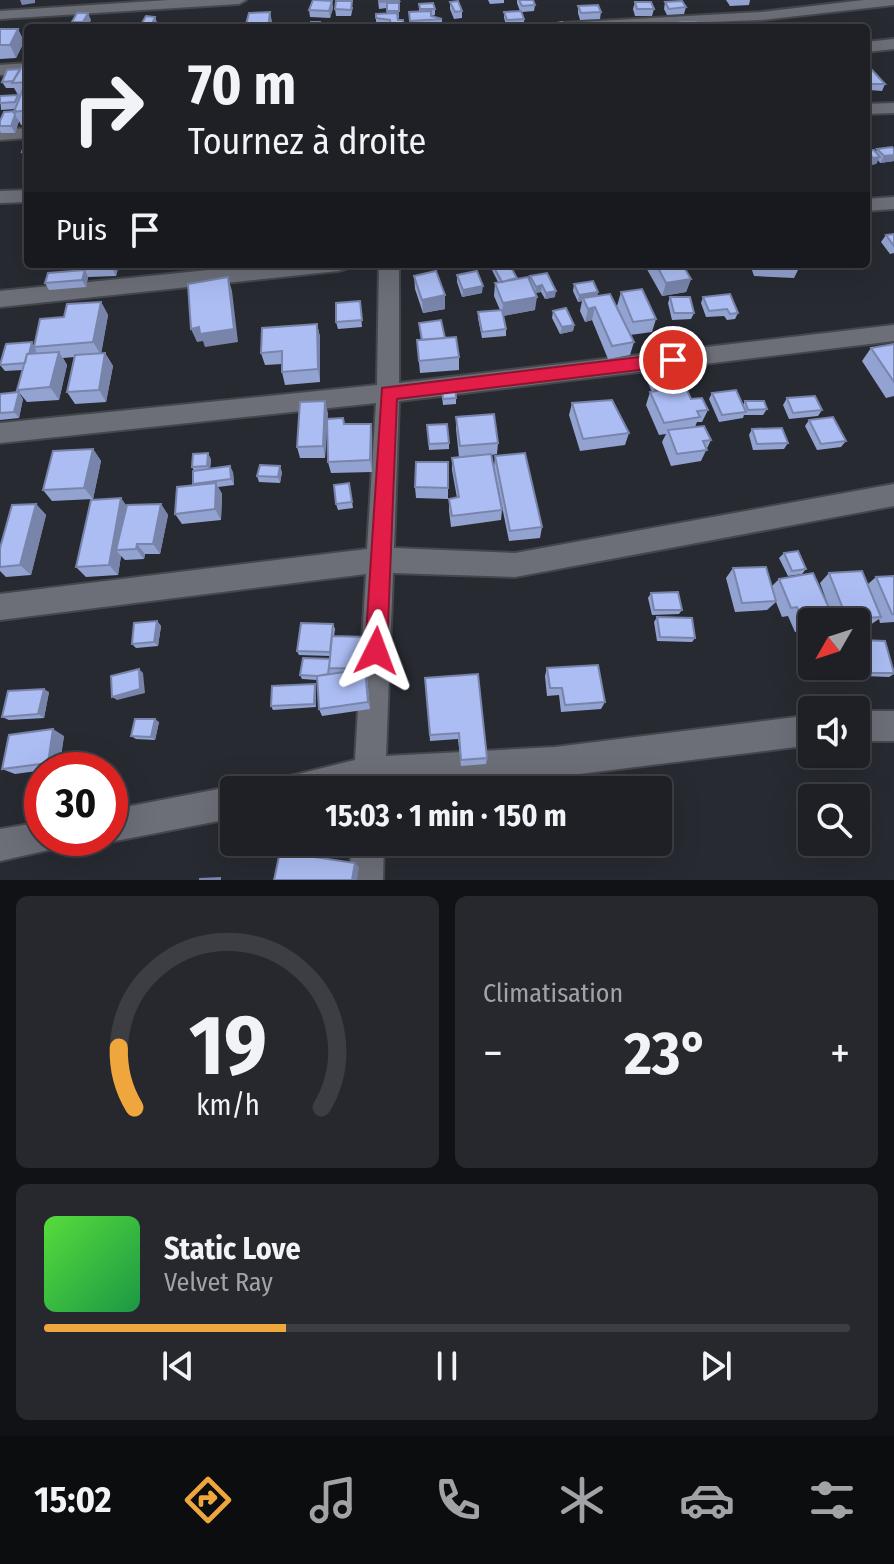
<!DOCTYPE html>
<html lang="fr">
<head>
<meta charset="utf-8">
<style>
	body { margin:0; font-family:"Fira Sans Condensed",sans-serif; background:#26282e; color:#f1f3f6; height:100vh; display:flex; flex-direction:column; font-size:30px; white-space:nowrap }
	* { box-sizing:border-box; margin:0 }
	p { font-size:26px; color:#a1a3a7 }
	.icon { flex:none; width:44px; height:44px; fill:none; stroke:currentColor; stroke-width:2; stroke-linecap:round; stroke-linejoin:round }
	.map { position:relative; height:880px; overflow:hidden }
	.side { display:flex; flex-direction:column; gap:16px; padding:16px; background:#101215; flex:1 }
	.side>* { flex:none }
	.hud { position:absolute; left:24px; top:24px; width:846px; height:244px; border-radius:8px; box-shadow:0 8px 32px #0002,0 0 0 2px #3c3e43; background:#1e2026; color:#f1f3f6; overflow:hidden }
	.needle { width:52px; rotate:231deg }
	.tools { position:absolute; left:798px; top:608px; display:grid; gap:16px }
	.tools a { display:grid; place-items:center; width:72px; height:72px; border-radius:8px; background:#1e2026; box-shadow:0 8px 32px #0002,0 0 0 2px #3c3e43; font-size:40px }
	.speed { position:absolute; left:24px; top:752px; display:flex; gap:16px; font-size:40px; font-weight:700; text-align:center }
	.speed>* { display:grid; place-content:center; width:104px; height:104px; border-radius:50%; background:#1e2026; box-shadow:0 8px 32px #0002,0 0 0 2px #3c3e43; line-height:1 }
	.speed .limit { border:12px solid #d22; background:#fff; color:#111 }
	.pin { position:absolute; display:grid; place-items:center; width:68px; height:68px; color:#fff; margin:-34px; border:4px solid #fff; border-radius:50%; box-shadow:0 2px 8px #0007 }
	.me { position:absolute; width:88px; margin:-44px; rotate:3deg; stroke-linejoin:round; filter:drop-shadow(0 0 6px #0008) }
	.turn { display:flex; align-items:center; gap:28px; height:168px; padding:0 32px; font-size:36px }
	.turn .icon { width:104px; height:104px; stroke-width:2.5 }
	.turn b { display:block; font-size:56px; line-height:68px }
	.then { display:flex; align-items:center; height:76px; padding:0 32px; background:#0003; gap:16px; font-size:30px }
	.big { font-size:60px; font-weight:700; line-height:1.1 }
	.side .tile { flex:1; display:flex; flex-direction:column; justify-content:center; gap:12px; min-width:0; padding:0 28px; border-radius:12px; background:#26282e }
	.side .dial { align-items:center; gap:0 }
	.dial svg { height:208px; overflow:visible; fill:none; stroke:#3c3e43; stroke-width:7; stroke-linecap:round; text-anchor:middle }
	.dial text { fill:#f1f3f6; stroke:none }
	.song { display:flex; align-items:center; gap:24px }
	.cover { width:96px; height:96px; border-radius:12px; background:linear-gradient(135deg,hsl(110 70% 55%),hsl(140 70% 35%)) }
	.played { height:8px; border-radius:4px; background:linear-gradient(90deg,#efa73d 30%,#3c3e43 30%) }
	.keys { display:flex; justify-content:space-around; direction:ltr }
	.heat { display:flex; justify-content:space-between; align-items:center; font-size:44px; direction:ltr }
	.side .tiles { flex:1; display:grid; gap:16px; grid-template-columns:1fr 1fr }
	.tile:last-child { grid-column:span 2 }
	.trip { position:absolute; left:220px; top:776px; width:452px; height:80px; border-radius:8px; background:#1e2026; box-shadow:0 8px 32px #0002,0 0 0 2px #3c3e43; font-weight:700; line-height:80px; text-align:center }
	.menu { display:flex; height:128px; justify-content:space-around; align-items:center; background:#0c0d0f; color:#a1a3a7 }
	.menu .icon { width:56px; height:56px }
	.menu .on { color:#efa73d }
	.menu b { font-size:36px; color:#f1f3f6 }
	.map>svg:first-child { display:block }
</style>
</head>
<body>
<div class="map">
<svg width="894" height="880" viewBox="0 0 894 880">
	<rect width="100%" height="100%" fill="#282a32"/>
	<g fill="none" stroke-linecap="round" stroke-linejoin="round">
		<g stroke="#44474c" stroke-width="4">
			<path id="minor" d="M169,0H246L239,4L0,19V11Z
				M864,0H894V5L761,20L554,28L562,23L761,12Z
				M894,39V49L866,52V42Z
				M28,63V73L0,75V65Z
				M894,103V113L866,114V104Z
				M28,128V138L0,140V130Z
				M28,190V202L0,203V191Z
				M894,197V209L866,211V199Z
				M269,264H348L345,269L338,271L0,307V291Z
				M379,264H399V383L894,325V341L399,401L394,548L515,553L894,484V506L515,577L393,573L386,756L555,747L812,715V745L555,777L385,787V790H273L278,779L355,760L366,574L0,620V594L367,549L376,403L0,443V423L377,385Z
				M856,711H894V741H856Z
				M234,786L243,790H234V818L110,842L100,838H110V810Z
				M42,822V838H58L53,849L0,861V829Z
				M352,842H384L383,880H349Z"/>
		</g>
		<use href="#minor" fill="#6c6f78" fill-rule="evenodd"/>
	</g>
	<path fill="#93a3d1" d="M378,0H398L399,18H397L391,27L376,25V14L387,13V8L379,9Z
		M488,0H504V3L490,4Z
		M517,0H533L535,5L534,11L522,12L524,19V26L507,27L504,18V12L520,11L517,3Z
		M726,0H750L749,5L730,6Z
		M332,1L333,8L330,18L310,17L309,10Z
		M450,2L462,11V18L454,19L450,9Z
		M635,2L654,9L652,16H635L633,9Z
		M665,2L686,7L684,14L667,15L664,9Z
		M419,4L435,9V15L431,16L442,19V26L410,27L409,12H419Z
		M578,6L601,12L600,19L580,20L578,13Z
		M353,7L351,16H336L335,9Z
		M155,17L157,23L155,28H161H144L142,23Z
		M91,20L86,28H75L72,22Z
		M0,29H18L24,42L16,58L0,59Z
		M28,60V125H21L19,121L15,133H1L0,131V121L15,109L1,110L0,96L18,95L14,88H6L2,82L20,69Z
		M866,71L885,84L882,91L869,90Z
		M28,133V163L22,152Z
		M877,149H894V161L880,163L878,160L876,164L869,165L866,161V152L867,151L876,152Z
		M894,234V253L890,254L881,242L886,235Z
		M72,264H119L116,276L88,277L86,287L49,290L45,283L82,270L79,265H73Z
		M120,264H155L144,265L143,270H123Z
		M489,264H509L517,279L530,281V276L555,297L545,299L541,292L535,293V310L503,316L506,329V336L482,338L478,318V312L500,310L494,296L495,283L498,282Z
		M644,264H682L691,279L686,292L662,296Z
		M750,264H801L794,278L754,276Z
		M457,275L482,293L462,297L457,282Z
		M414,276L445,309L423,313L415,289Z
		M574,284L598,292L597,295L625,324L617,306L621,292L656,319L652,332L630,335L634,342L630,355L608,359L592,320L585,322L580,311L582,301L578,302L573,291Z
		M670,297L694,313L691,319L672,320L668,303Z
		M703,297L738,313L735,319L727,320L724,316L706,317L701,303Z
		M360,301L362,327L338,329L336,322Z
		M101,302L108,315L101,353H105L113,366L106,402L75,404L67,392L74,357L63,358L67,365L59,400L27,402L17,390L23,370L5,371L0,365L34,345L64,317Z
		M553,311L574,325L573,331L560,334L552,318Z
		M419,323L445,338L459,357V370L420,373L417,340H421Z
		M317,324L320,337V382L285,385L282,372V364L265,365L261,353Z
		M894,344V396L886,398L862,361L871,348Z
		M649,375L708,410L702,422H697L695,427L711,440L701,461L671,466L662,442L666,434L659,435L646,405L650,392H652L647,381Z
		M441,386L456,398V404L443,405Z
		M712,393L743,405L745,401L767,409L763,415H744L743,418L719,422L709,399Z
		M0,394L23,399L19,418L0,420Z
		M787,398L822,410L818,416L789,419L783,405Z
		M572,403L629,433L625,445L580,451L569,415Z
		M328,413L327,419L343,418L345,424H371L372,436V472L331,473L328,462L327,423L325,458H300L297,447Z
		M456,417L498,443L497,454L491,455L502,510L501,520L451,527L449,510V499L457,498L452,470V458L459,457L456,429Z
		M809,420L846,441L841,447L817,450L805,426Z
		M427,425L449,443V449L429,450Z
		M752,429L788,443L784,449L753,450L749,435Z
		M93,449L101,461L93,499L52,501L43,490Z
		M495,456L542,527L540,538L509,541L494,467Z
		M211,459L210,469L233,472L234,485L218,487L222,494L221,520L182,524L175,514L194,486V471L192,467Z
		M448,462V499L416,498L415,487Z
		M282,472L280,483L259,482L257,476Z
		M349,483L353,508L338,510L336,504Z
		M36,504L46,515L31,575L6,577L0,571V548Z
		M161,504L168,515L160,554H145L144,559L125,560L121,556L118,575L86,577L76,567L127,505Z
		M784,553L806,569L802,574L788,576L779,558Z
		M733,568L772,586L779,579L829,607L820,583L829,573L868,584L876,577L894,576V622L880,623L879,619L870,625L856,627V622H834L833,619L830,622H812V629L795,632L788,616L782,617L776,602L767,610L735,612L726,578Z
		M651,593L682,610L679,614L652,615L648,598Z
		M657,617L695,638L692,642L657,641L654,622Z
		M157,621L161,626L158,646L136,648L132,644Z
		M333,624L335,629L334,636L371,646L369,677H367L370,709L322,716L319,709L317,680L302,679L300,675L330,659V656L299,655L297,651Z
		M860,640L894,670V674L889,677L864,676L856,649V643Z
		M547,668L605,702L601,709L561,712L559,695L547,696L545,676Z
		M425,678L487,758L486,764L461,766L458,739L430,741Z
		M315,684L316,687V707L273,710L271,706Z
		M49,692L44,718L9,720L2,717Z
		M159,722L155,740L136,739L131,736Z
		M64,736L59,768L15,774L2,769Z"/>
	<path fill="#7884aa" d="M20,0H35V3L22,5Z
		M332,1L333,8L330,18L329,11Z
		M270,12L273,26V28H268Z
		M88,13L91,20L86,28L83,22Z
		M155,17L157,23L155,28H154L152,24Z
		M18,29L24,42L16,58L10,45Z
		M872,83L869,90L866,91V84Z
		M15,115L19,121L15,133L11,126Z
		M894,155V161L880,163L884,156Z
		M880,157L876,164L869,165L873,158Z
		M110,264H119L116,276Z
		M85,270L88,277L86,287L82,280Z
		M228,277L232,291L238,342L205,347L203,341L197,342L191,329Z
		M691,279L686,292L662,296L666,283Z
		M542,285L541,292L535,293L536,287Z
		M483,286L482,293L462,297L463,290Z
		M556,291L555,297L545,299L546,293Z
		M598,292L597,299L583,298L582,301L578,302L579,295Z
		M445,295V309L423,313L422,300Z
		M537,297L535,310L502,316L503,303Z
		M101,302L108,315L101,355L93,342Z
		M595,307L592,320L585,322L588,309Z
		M317,324L320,337V382L318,369Z
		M574,325L573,331L560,334L562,327Z
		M32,342L36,350L31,369L27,363Z
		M59,352L67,365L59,400L50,387Z
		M105,353L113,366L106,402L99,390Z
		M19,392L23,399L19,418L14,412Z
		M325,401L328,413L325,458L323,446Z
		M371,424L372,436V472L370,460Z
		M93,449L101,461L93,499L84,488Z
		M208,453L211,459L210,471L207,466Z
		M230,466L233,472L234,485L231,479Z
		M280,466L282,472L280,483L278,477Z
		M216,483L222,494L221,520L215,509Z
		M121,498L129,509L116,550L121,556L118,575L109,565Z
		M36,504L46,515L31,575L20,565Z
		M161,504L168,515L160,554L153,544Z
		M137,544L145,554L144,559L136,549Z
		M157,621L161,626L158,646L154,642Z
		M369,637L371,646L369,677L366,669Z
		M139,669L143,673L145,693L117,700L112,697Z
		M365,669L367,677L370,709L368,702Z
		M315,684L316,687V707L314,704Z
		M44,689L49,692L44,718L38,714Z
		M155,719L159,722L155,740L151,737Z
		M53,729L64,736L59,768L48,763Z
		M355,863L359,867L357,880H352Z"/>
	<path fill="#abbdf3" stroke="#7884aa" stroke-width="2" d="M313,0H314L332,1L329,11L309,10Z
		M379,0H398L399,1L379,2Z
		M519,0H533L535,5L522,6Z
		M336,1H352L351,10L335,9Z
		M458,1L462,11L455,12L450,2Z
		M682,1L686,7L669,9L665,2Z
		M635,2H651L654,9H637Z
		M387,3H399V11H387Z
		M433,3L435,9H420L419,4Z
		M598,5L601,12L581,13L578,6Z
		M431,11V16L442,19L410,21L409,12Z
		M521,11L524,19L507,20L504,12Z
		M270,12L268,28H245L249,13Z
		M77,13H88L83,22H72Z
		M397,13L398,20H403L404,28H391L390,20L376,18V14Z
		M146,16L155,17L152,24L142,23Z
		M311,22H320V28H310Z
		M562,22L567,28H546L544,25Z
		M680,22H696L698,28H682Z
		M624,23L627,28H613L610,24Z
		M214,26H231V28H214Z
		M0,29H18L10,45H0Z
		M26,60H28V82L12,83Z
		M20,69L13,81L2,82L7,70Z
		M872,70L885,84H866V71Z
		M28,88V110L14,112L23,89Z
		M18,95L15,102L0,103V96Z
		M17,111L14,112L15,115L11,126H0V121L4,112Z
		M28,133V151L22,152Z
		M892,147L894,149V155L884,156L877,149Z
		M874,150L880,157L873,158L867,151Z
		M894,234V246L886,235Z
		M492,264H509L517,278L502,282Z
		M656,264H682L691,279L666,283Z
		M85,270L82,280L45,283L48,273Z
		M436,271L445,295L422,300L414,276Z
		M477,271L483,286L463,290L457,275Z
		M547,273L556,291L546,293L542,285L536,287L530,276Z
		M228,277L234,329L200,334L199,327L191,329L188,284Z
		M528,277L537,297L503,303L495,283Z
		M593,281L598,292L579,295L574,284Z
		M642,289L656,319L633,322L621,292Z
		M610,294L634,342L612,346L595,307L588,309L583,298Z
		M730,294L738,313L730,314L727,309L709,311L703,297Z
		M670,297H690L694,313H674Z
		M360,301L362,320L336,322V303Z
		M101,302L93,342L34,347L40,319L64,317L67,304Z
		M566,308L574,325L562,327L553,311Z
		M502,310L506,329L482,332L478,312Z
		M441,320L445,338L422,340L419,323Z
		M317,324L318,369L282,372V351L261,353L262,328Z
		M456,337L459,357L419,361L417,340Z
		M32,342L29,354H27L25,363L0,365L6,344Z
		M894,344V382L871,348Z
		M59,352L50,387L17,390L27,354Z
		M105,353L99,390L67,392L75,355Z
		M678,370L686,389L685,386L656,391L649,375Z
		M455,385L456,398L443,399L441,386Z
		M685,386L691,399L702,398L708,410L697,411L700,417L664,423L650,392Z
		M736,390L746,412L722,415L712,393Z
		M19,392L14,412L0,413V394Z
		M815,396L822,410L793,413L787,398Z
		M612,400L629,433L583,439L572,403Z
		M325,401L323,446L297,447L300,402Z
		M745,401H764L767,409L748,410Z
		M494,414L498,443L460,446L456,417Z
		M833,417L846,441L821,444L809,420Z
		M343,418L344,424H371L370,460L328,462L327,419Z
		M447,424L449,443L429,444L427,425Z
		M704,426L711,440L703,441L707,450L677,454L668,430Z
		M782,428L788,443L757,444L752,429Z
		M93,449L84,488L43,490L53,451Z
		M208,453L207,466L192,467L193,454Z
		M525,453L542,527L510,531L495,456Z
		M491,454L502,510L452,516L449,499L459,497L452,458Z
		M416,462H448V488L415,487Z
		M260,465L280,466L278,477L257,476Z
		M230,466L231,479L193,484V471Z
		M216,483L215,509L175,514L177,487Z
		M349,483L352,502L336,504L334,485Z
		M121,498L109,565L76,567L91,500Z
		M36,504L20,565L0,567V548L12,505Z
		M161,504L153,544H137L136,549L116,550L127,505Z
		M798,551L806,569L792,571L784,553Z
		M766,567L776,601L742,603L733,568Z
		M862,571L881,617L847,619L829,573Z
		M813,573L834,619L804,623L797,607L791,608L779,579Z
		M894,576V614H892L876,577Z
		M678,592L682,610H654L651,593Z
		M657,617L692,618L695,638L660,637Z
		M157,621L154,642L132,644L134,623Z
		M301,623L333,624L330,652L297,651Z
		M332,636L369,637L366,669L329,668Z
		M860,640L885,641L894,673H870Z
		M303,658L330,659L328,674L317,676L300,675Z
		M598,665L605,702L565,705L562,688H550L547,668Z
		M139,669L140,689L112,697L111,676Z
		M365,669L368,702L319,709L317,676Z
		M478,674L487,758L461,760L459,733L430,735L425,678Z
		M315,684L314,704L271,706L272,686Z
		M44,689L38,714L2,717L8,691Z
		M135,719H155L151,737L131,736Z
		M53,729L48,763L2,769L9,735Z
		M280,852L355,863L352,880H274Z
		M220,878V880H200V879Z"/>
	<path fill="#e11d48" stroke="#92132f" stroke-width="2" d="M673,353L681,360L673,366L397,399L387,651L383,659L376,662L368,659L365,651L382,388Z"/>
</svg>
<div class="tools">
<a><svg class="needle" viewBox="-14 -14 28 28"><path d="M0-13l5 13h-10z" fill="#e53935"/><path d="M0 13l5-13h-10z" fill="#a1a3a7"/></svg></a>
<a><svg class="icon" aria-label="sound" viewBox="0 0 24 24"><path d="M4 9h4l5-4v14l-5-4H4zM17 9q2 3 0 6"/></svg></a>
<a><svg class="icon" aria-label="search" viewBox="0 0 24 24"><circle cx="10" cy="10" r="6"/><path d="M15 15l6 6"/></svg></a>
</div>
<div class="speed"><div class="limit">30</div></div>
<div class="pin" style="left:673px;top:360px;background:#d93025"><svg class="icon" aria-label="arrive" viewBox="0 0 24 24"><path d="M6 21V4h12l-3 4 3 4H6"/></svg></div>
<svg class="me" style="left:376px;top:651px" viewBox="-20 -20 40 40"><path d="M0-17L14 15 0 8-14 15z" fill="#e11d48" stroke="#fff" stroke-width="4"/></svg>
<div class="trip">15:03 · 1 min · 150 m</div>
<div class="hud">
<div class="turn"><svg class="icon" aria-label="right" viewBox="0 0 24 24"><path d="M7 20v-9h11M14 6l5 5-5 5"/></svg><div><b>70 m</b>Tournez à droite</div></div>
<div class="then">Puis<svg class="icon" aria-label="arrive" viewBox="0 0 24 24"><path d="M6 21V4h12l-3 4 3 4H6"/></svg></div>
</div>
</div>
<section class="side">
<div class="tiles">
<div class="tile dial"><svg viewBox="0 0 100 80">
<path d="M14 69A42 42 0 1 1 86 69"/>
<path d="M14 69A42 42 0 0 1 8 46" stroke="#efa73d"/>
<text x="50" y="56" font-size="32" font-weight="700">19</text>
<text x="50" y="72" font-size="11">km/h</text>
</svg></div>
<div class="tile"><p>Climatisation</p>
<div class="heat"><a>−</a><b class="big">23°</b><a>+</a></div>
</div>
<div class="tile">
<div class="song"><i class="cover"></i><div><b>Static Love</b><p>Velvet Ray</p></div></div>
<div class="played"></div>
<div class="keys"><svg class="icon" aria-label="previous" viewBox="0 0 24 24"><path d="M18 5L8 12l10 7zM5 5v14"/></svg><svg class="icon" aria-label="pause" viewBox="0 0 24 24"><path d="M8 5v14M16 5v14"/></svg><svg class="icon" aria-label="next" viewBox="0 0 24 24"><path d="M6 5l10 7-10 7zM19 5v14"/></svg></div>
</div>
</div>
</section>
<nav class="menu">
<b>15:02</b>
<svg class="icon on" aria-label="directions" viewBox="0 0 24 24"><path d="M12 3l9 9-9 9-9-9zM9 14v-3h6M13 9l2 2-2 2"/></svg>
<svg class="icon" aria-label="music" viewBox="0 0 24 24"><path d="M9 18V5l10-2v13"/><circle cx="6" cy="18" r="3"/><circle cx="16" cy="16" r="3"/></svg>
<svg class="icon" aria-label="phone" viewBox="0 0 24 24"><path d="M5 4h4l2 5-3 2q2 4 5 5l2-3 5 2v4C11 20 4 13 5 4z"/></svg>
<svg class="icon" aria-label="climate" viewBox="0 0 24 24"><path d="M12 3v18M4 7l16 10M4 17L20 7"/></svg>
<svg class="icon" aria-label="car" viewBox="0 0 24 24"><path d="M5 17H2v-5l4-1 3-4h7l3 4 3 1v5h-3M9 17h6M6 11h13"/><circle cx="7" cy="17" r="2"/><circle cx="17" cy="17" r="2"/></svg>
<svg class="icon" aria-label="filters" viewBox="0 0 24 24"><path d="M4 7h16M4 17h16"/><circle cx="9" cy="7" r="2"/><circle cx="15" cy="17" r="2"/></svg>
</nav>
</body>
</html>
